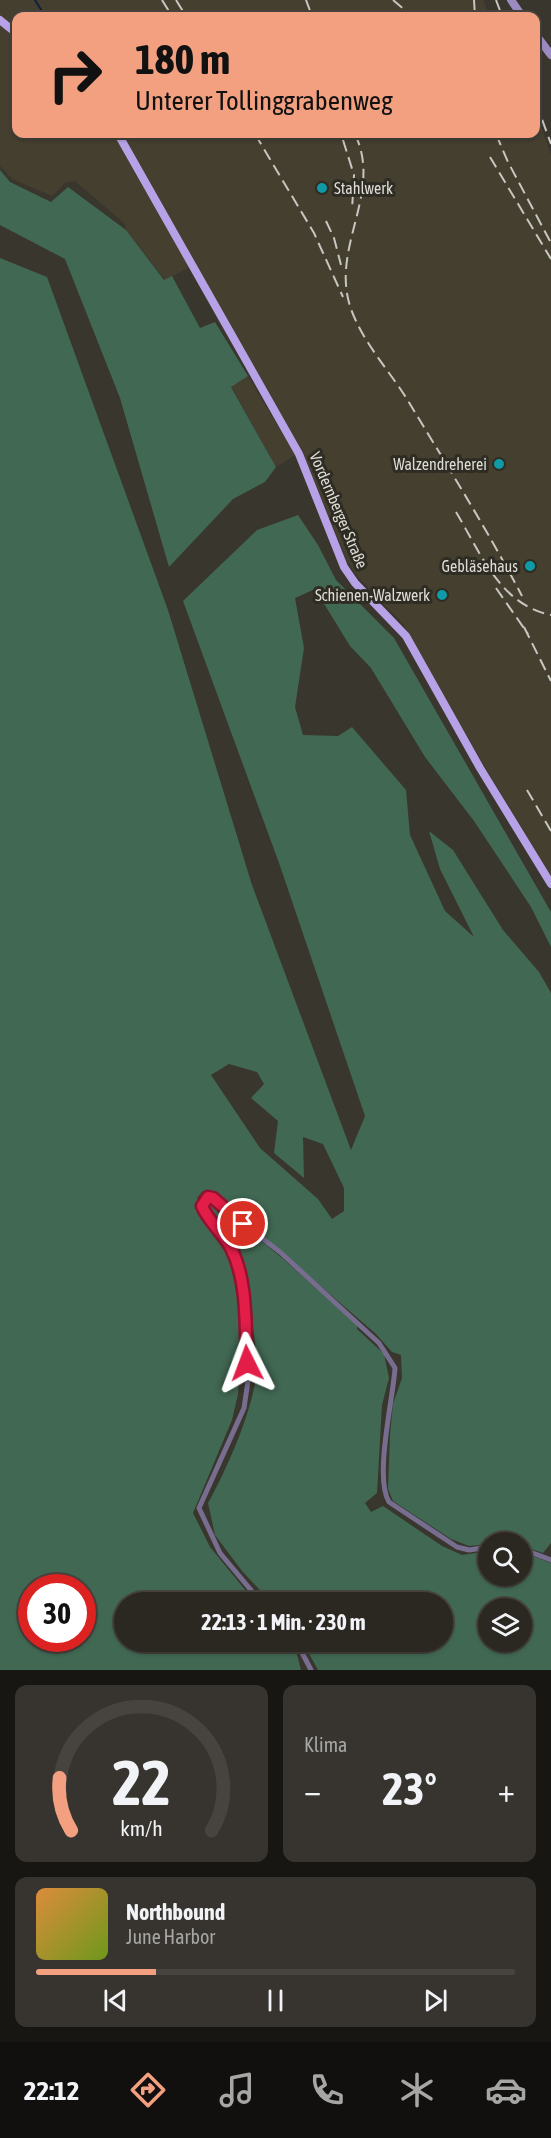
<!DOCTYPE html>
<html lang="de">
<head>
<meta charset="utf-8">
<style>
	body { margin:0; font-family:"Asap Condensed",sans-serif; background:#37342f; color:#f1f3f6; height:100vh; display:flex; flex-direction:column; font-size:22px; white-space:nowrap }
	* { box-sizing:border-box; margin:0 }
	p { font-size:20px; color:#a6a6a5 }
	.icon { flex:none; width:33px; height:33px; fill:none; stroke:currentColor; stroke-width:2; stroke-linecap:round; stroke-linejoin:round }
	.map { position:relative; height:1670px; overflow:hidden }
	.side { display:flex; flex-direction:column; gap:15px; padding:15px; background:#181613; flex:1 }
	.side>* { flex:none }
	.top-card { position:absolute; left:12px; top:12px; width:528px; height:126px; border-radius:12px; box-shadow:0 2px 4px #0004,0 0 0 2px #474440; background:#f3a081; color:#111; overflow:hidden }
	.fabs { position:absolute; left:478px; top:1532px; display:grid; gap:12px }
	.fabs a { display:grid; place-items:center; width:54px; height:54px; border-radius:50%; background:#2b2822; box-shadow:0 2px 4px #0004,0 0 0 2px #474440; font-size:30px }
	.speed { position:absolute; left:18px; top:1574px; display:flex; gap:12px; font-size:30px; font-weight:700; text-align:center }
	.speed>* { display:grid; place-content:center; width:78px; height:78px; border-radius:50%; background:#2b2822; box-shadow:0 2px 4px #0004,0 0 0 2px #474440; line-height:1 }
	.speed .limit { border:9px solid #d22; background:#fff; color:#111 }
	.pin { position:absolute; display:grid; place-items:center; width:51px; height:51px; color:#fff; margin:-26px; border:3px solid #fff; border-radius:50%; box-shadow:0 2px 6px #0007 }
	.me { position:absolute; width:66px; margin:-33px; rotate:357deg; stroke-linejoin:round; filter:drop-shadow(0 0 4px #0008) }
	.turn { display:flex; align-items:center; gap:21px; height:126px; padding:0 24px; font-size:27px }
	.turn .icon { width:78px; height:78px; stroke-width:2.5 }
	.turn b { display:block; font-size:42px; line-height:51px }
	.big { font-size:45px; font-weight:700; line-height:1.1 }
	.side .card { flex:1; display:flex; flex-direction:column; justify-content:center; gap:9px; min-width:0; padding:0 21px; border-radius:12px; background:#37342f }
	.side .dial { align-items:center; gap:0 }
	.dial svg { height:156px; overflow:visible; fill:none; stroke:#474440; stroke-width:7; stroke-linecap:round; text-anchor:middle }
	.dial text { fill:#f1f3f6; stroke:none }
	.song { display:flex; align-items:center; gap:18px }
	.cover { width:72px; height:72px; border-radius:9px; background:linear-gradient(135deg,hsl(30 70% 55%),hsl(80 70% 35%)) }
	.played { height:6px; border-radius:3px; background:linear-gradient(90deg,#f3a081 25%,#474440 25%) }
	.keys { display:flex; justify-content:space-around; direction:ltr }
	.heat { display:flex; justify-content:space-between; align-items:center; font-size:33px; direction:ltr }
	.side .tiles { flex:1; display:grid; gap:15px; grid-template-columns:1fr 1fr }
	.card:last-child { grid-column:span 2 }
	.trip { position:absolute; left:114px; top:1592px; width:339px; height:60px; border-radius:30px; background:#2b2822; box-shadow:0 2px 4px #0004,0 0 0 2px #474440; font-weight:700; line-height:60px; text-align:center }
	.menu { display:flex; height:96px; justify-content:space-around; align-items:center; background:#11100e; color:#a6a6a5 }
	.menu .icon { width:42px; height:42px }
	.menu .active { color:#f3a081 }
	.menu b { font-size:27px; color:#f1f3f6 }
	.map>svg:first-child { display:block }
</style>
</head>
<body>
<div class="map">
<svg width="551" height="1670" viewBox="0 0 551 1670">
	<rect width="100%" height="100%" fill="#39362d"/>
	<path fill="#443f2f" d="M0,0H483L490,16H16V134H536V120L540,124L551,154V876L483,764L403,624L357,576L346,559L308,466L194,265L165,280L126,230L125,224L75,181L66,182L52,196L12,179L0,166Z
		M248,376L295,455L276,467L231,386Z"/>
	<path fill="#416853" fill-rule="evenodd" d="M0,170L10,182L51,202L68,187L126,230L164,280L172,276L200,328L215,322L248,376L231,387L276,467L265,482L233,499L169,567L120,398L65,259L0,225Z
		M0,258L47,277L168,610L252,885L351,1150L365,1116L279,863L183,601L257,530L298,515L318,545L336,580L394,638L551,912V947L531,907L474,821L425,757L371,668L350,646L315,589L295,598L304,648L295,707L303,735L338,736L352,727L406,790L410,835L445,911L474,937L440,869L429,831L453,850L503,930L539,972L551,993V1543L543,1553L522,1546V1542H489V1544L469,1546L451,1539L393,1501L388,1489L390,1434L393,1404L402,1378L401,1355L392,1352L376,1334L212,1192L203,1191L197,1198L232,1257L242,1312L239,1313L242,1326L238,1394L232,1420L193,1513L210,1547L255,1602H124V1641H288L296,1651L301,1670H0ZM229,1064L257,1072L264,1084L251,1098L278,1121L274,1153L304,1178L303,1137L323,1144L344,1188V1211L332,1219L318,1199L260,1148L211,1075ZM32,1587H82V1638H32Z
		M213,1202L281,1257L357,1325V1329L384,1354L389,1378L382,1405L377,1493L365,1503L371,1512L383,1506L442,1546L462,1555L489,1551V1575H522V1552L551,1563V1670H318L302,1641H442V1602H271L242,1571L215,1535L208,1503C227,1469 254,1408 257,1369C258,1346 245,1283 239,1260L231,1244L208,1212L206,1207ZM489,1608H522V1641H489Z"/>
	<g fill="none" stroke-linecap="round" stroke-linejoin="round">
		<path stroke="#121f3c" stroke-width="2" d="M35,0L45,16"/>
		<path stroke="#766d8f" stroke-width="5" d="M522,1549L551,1560
			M261,1602L220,1553L199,1508L244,1408L248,1381L244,1302L238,1266L224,1236L204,1212L202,1206L208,1197L280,1252L379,1343L395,1368C393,1400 374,1477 389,1502L457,1547L469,1550L489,1547
			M296,1641L311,1670"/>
		<path stroke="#9b8bc1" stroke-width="8" d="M511,0L522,16
			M536,35L551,55"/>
		<path stroke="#b7a2e7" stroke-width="8" d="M0,20L16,33
			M118,134L299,454L344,567L355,583L406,636L480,768L551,884"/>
		<path stroke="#c8c6c0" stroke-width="2" stroke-dasharray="12 6" stroke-linecap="butt" d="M162,0L172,16
			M176,0L186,16
			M306,0L312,16
			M393,0L412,16
			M474,0L475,16
			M496,0L502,16
			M536,103L551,144
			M255,134L314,233L343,297
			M355,134C383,193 331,246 350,306C361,340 388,369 407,399C446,464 487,529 522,596
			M496,134L508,162L551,243
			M343,140L354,175L352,210
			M490,157L551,259
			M326,221L334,238L341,265
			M456,512C480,552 500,605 551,615
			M496,588L528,634
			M524,627L551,681
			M527,790L551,831"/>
	</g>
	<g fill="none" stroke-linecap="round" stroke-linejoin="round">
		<g stroke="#92132f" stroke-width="15">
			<path id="route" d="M243,1224L213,1198L208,1197L202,1206C208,1221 223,1233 231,1248C248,1282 245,1325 247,1363"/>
		</g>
		<use href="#route" stroke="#e11d48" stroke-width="10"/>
	</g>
	<g fill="#0f9aa8" stroke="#2e2c23" stroke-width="2">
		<circle cx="322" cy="188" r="6"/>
		<circle cx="499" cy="464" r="6"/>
		<circle cx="530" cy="566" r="6"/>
		<circle cx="442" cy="595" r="6"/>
	</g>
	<g text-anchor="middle" stroke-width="6" stroke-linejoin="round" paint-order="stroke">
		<g font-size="16" fill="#dedcd6" stroke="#2e2c23" text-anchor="end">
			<text x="334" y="194" text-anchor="start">Stahlwerk</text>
			<text x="487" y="470">Walzendreherei</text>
			<text x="518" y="572">Gebläsehaus</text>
			<text x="430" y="601">Schienen-Walzwerk</text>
		</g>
		<g font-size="16" fill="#dedcd6" stroke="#2e2c23">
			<text transform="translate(339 510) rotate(67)" y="6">Vordernberger Straße</text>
		</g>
	</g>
</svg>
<div class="fabs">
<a><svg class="icon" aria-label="search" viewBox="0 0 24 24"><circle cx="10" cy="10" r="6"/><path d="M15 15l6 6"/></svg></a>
<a><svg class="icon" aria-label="layers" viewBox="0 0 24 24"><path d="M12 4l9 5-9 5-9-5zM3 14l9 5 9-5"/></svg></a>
</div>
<div class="speed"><div class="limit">30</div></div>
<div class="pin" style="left:243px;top:1224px;background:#d93025"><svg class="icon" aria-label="arrive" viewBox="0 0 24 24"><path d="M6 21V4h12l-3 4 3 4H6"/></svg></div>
<svg class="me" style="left:247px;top:1363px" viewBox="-20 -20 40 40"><path d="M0-17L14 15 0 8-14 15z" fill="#e11d48" stroke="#fff" stroke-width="4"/></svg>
<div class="trip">22:13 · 1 Min. · 230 m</div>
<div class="top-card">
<div class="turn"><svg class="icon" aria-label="right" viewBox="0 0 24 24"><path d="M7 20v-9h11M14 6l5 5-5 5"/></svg><div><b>180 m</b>Unterer Tollinggrabenweg</div></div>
</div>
</div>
<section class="side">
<div class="tiles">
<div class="card dial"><svg viewBox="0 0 100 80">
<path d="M14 69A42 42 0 1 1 86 69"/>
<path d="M14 69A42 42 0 0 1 8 42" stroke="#f3a081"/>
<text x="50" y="56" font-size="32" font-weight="700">22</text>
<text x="50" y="72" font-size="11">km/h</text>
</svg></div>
<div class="card"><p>Klima</p>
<div class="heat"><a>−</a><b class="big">23°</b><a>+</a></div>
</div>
<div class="card">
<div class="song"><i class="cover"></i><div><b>Northbound</b><p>June Harbor</p></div></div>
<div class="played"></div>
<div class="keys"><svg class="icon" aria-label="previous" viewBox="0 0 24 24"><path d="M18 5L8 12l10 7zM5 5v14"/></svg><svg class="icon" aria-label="pause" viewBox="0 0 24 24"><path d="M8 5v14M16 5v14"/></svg><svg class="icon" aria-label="next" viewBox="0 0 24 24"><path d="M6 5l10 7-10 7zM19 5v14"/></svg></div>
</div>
</div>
</section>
<nav class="menu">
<b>22:12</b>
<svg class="icon active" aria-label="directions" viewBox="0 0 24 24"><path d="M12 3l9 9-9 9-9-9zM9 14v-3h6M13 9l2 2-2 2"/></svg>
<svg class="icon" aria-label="music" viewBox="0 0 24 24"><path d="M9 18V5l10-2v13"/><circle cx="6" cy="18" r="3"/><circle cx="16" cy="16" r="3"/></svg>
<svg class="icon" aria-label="phone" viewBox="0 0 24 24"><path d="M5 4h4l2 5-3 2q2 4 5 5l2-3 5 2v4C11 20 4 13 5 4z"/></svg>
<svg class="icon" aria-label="climate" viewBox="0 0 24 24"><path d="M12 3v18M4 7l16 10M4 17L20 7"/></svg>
<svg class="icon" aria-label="car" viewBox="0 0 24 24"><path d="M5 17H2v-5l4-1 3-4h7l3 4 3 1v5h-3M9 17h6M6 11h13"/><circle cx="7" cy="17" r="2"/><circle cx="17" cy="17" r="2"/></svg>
</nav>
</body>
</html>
